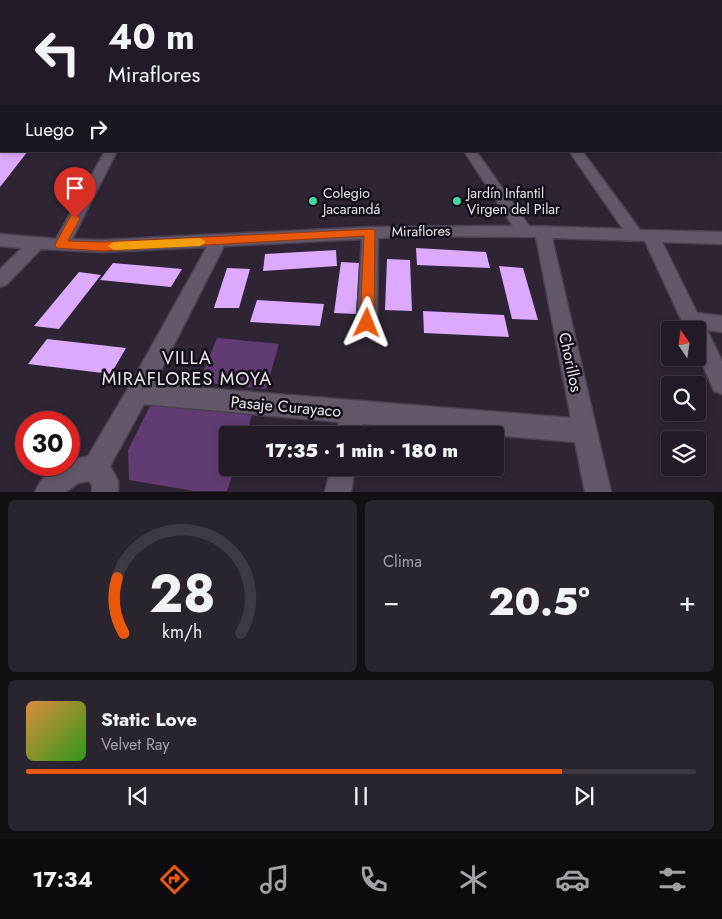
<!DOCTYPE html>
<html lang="es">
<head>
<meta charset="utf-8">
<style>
	body { margin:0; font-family:Jost,sans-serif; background:#2a242f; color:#f1f3f6; height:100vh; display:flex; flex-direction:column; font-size:19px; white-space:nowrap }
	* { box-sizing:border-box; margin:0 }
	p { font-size:16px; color:#a2a1a7 }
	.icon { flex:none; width:28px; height:28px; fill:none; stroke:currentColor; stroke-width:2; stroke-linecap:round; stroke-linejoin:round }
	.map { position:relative; height:492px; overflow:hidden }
	.sheet { display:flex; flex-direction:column; gap:8px; padding:8px; background:#130f15; flex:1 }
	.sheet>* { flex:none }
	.guide { position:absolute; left:0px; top:0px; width:722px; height:152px; box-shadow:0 2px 8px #0003,0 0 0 1px #3f3944; background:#221b27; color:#f1f3f6; overflow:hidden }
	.needle { width:32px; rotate:347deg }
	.tools { position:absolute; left:661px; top:321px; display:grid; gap:10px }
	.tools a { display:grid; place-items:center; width:45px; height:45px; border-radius:5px; background:#221b27; box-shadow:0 2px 8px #0003,0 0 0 1px #3f3944; font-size:25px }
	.speed { position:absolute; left:15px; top:411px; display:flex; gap:10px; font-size:25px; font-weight:700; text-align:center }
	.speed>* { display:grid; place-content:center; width:65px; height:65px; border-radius:50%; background:#221b27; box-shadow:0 2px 8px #0003,0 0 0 1px #3f3944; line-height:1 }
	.speed .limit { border:8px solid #d22; background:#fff; color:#111 }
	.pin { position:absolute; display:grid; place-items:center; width:42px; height:42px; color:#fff; margin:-51px -21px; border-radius:50% 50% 50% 0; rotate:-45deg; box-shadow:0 0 5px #0007 }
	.pin .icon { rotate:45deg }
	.me { position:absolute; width:55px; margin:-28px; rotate:2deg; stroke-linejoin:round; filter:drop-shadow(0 0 4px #0008) }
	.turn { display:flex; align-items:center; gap:18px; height:105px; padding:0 25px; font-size:22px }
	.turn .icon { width:65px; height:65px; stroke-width:2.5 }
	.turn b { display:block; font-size:35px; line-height:42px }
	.then { display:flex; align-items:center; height:48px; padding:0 25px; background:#0003; gap:10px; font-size:19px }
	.big { font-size:38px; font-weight:800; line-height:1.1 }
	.sheet .widget { flex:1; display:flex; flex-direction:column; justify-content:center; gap:8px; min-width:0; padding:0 18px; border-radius:8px; background:#2a242f }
	.sheet .dial { align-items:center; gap:0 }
	.dial svg { height:130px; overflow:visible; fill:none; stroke:#3f3944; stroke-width:7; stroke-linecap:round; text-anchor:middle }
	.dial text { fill:#f1f3f6; stroke:none }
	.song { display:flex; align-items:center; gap:15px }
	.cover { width:60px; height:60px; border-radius:8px; background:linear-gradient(135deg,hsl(30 70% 55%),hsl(110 70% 35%)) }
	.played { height:5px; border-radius:2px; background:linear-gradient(90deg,#ea580c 80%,#3f3944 80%) }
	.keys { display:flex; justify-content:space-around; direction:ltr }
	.heat { display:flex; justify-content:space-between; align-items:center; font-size:28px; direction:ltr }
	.sheet .tiles { flex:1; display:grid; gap:8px; grid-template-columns:1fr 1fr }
	.widget:last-child { grid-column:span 2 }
	.trip { position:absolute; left:219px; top:426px; width:285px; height:50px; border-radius:5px; background:#221b27; box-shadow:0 2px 8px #0003,0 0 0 1px #3f3944; font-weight:800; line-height:50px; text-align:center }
	.tab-bar { display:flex; height:80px; justify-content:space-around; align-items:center; background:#0e0b10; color:#a2a1a7 }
	.tab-bar .icon { width:35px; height:35px }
	.tab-bar .current { color:#ea580c }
	.tab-bar b { font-size:22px; color:#f1f3f6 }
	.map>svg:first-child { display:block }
</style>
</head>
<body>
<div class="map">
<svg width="722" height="492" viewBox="0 0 722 492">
	<rect width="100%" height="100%" fill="#2e2434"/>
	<path fill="#603c73" d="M217,338L279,344L266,389L199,382Z
		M153,400L252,415L246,435H228V468H235L227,491H194L129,480L128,450Z"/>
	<path fill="#dda9fc" d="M0,151H28L0,187Z
		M416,248L486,252L490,268L417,265Z
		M336,250L337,266L263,271L265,254Z
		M387,259L410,260L412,311L385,310Z
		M341,262L359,263L356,314L334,313Z
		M113,263L182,269L171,287L100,280Z
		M499,266L523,268L538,320L512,319Z
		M227,268L250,269L239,308H214Z
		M79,272L101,275L59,329L34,326Z
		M257,300L324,304L320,326L250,322Z
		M423,311L504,315L509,337L424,333Z
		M47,339L126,348L111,374L28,364Z"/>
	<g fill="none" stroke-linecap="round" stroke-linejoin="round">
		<g stroke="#4a414f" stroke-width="2">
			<path id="service" d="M0,80H1V82H0Z
				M0,116L1,117V119L0,120Z"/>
		</g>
		<g stroke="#4a414f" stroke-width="3">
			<path id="minor" d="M721,82H722V88H721Z
				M721,143L722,144V152L720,151Z
				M105,151H117L72,239L102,240L370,227L513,226L464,151H476L529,226L623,229L569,151H582L640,230L722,232V244L662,242L697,313L722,316V332L707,330L722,361V394L714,391L698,354V330H686L645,241L552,238L611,492H585L575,442L362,424L360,435H336L339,422L144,404L110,466L118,481V492H92V485L89,481L78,483L66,492H35C41,478 53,465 69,465V461L88,456L130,385L207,247L102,252L41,249L6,285L0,287V269L22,248L0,246V234L56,239ZM417,236L536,237L571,418L154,384L224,246L362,239L357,323L360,329L367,331L374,329L377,323L378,238Z
				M331,468H355L351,492H325Z"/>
		</g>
		<use href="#service" fill="#63586a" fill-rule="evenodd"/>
		<use href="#minor" fill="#63586a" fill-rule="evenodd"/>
	</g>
	<linearGradient id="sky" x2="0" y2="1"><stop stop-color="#19141d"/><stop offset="0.54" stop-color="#46455c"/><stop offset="1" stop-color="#46455c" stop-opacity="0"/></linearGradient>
	<rect width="722" height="147" fill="url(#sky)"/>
	<path fill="#ea580c" stroke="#983908" d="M75,214L80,218L68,241L102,242L374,229L375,232L374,323L372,327L367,329L362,327L360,323L364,236L102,251L57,248L55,245L71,215Z"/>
	<path fill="#f59e0b" d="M200,238L206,242L200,246L114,250L108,246L114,242Z"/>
	<g fill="#4ad49c" stroke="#140f17" stroke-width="2">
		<circle cx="313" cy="201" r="5"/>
		<circle cx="457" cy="201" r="5"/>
	</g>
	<g text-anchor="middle" stroke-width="5" stroke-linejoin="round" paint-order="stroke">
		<g font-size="14" fill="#ede6f1" stroke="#140f17" text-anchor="start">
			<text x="323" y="198">Colegio<tspan x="323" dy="16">Jacarandá</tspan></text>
			<text x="467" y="198">Jardín Infantil<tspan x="467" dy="16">Virgen del Pilar</tspan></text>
		</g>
		<g font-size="14" fill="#ede6f1" stroke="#140f17">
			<text transform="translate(421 231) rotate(-1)" y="5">Miraflores</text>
		</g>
		<g font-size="16" fill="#ede6f1" stroke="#140f17">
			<text transform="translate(571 362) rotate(78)" y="6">Chorillos</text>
			<text transform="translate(286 406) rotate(5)" y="6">Pasaje Curayaco</text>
		</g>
		<g font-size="18" letter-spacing="1" fill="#ede6f1" stroke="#140f17">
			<text x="187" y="364">VILLA<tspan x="187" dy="21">MIRAFLORES MOYA</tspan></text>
		</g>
	</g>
</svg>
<div class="tools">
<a><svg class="needle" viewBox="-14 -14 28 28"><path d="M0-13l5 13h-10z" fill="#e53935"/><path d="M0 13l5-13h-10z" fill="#a2a1a7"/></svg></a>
<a><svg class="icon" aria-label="search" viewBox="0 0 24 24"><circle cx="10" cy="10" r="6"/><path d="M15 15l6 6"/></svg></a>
<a><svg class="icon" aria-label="layers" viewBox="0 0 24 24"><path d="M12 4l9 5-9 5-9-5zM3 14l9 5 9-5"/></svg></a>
</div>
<div class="speed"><div class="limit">30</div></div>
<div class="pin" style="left:75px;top:218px;background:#d93025"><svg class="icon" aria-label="arrive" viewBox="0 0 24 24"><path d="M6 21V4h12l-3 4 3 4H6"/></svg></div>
<svg class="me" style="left:367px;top:323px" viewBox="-20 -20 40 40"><path d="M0-17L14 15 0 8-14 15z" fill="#ea580c" stroke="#fff" stroke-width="4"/></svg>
<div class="trip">17:35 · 1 min · 180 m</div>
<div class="guide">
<div class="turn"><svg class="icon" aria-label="left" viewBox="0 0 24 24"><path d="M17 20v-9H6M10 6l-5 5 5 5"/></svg><div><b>40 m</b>Miraflores</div></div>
<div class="then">Luego<svg class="icon" aria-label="right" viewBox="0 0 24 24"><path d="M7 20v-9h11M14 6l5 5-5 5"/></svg></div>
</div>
</div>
<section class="sheet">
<div class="tiles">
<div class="widget dial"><svg viewBox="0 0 100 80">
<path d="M14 69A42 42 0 1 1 86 69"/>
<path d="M14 69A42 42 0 0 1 10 35" stroke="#ea580c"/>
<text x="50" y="56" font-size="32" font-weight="700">28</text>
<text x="50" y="72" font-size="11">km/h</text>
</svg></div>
<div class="widget"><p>Clima</p>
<div class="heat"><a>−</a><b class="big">20.5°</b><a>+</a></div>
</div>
<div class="widget">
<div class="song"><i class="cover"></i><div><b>Static Love</b><p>Velvet Ray</p></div></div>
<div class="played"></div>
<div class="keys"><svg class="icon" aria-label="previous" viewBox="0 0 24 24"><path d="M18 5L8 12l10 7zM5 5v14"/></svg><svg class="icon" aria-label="pause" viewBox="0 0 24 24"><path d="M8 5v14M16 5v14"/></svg><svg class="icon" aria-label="next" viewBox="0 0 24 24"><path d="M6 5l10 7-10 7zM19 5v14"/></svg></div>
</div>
</div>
</section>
<nav class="tab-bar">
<b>17:34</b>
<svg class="icon current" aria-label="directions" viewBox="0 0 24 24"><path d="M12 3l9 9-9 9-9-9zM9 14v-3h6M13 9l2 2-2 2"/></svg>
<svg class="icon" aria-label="music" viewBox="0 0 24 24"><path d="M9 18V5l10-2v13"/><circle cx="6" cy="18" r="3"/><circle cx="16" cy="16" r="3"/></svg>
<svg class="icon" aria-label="phone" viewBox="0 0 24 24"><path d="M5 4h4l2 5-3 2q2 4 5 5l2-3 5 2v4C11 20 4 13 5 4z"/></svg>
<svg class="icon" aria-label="climate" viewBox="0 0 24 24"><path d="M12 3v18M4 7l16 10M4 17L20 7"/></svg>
<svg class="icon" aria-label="car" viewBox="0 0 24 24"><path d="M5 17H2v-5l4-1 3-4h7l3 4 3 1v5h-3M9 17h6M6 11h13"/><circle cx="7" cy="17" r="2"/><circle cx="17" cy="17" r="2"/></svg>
<svg class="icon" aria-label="filters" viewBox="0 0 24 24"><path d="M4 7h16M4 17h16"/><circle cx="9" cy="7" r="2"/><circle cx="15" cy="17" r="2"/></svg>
</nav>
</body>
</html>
